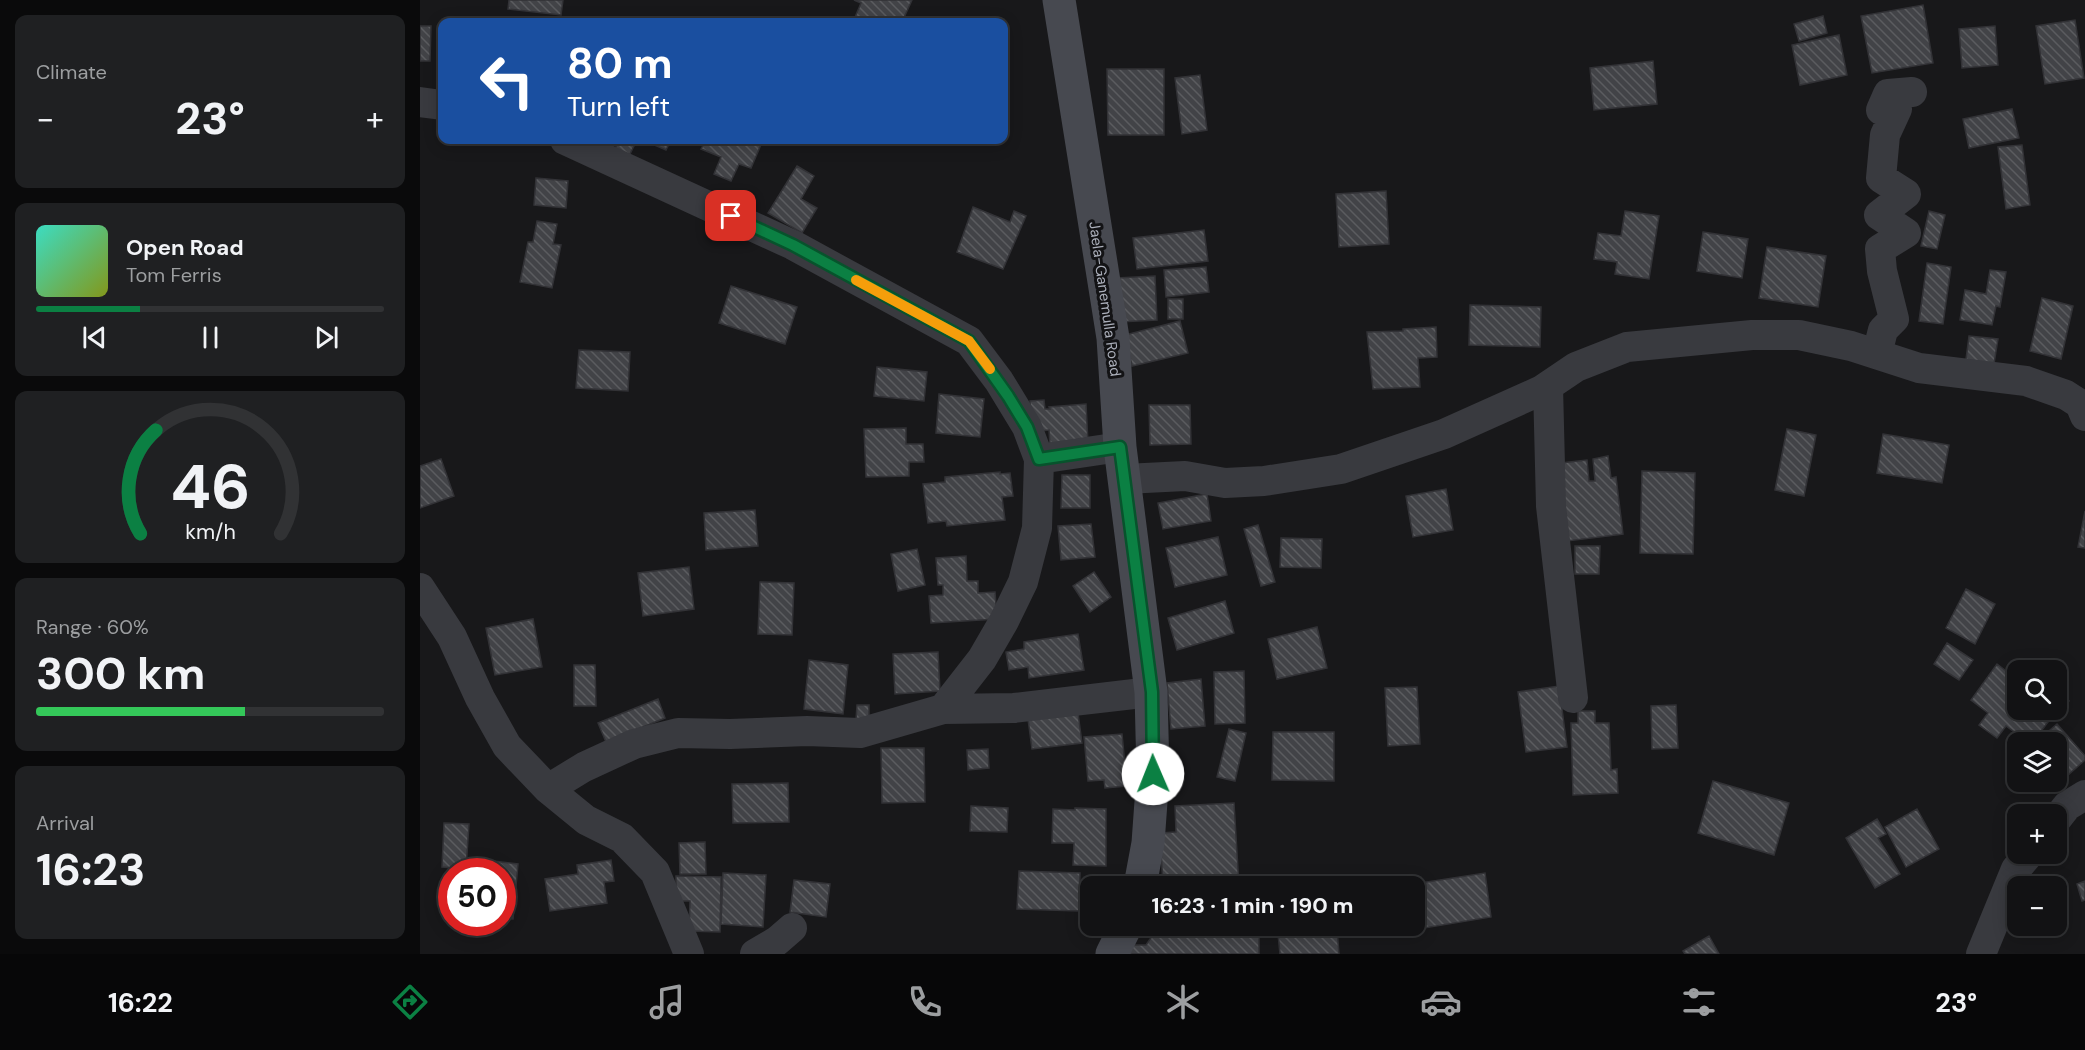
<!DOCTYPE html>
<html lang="en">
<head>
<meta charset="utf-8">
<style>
	body { margin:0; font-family:"DM Sans",sans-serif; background:#1f2022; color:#f1f3f6; height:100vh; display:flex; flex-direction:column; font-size:22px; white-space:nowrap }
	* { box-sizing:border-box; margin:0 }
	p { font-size:20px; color:#9c9ea0 }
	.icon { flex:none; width:33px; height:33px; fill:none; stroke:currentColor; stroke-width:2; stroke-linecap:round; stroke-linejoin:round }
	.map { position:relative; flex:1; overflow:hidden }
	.drawer { display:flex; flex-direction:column; gap:15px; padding:15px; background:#0a0a0b; width:420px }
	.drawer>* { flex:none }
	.guide { position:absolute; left:18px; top:18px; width:570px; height:126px; border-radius:12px; box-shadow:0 3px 15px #0003,0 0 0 2px #313234; background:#1a4fa0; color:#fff; overflow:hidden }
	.fabs { position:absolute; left:1587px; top:660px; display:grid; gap:12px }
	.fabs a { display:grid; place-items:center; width:60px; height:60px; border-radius:12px; background:#121214; box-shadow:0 3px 15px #0003,0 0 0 2px #313234; font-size:30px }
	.speed { position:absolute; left:18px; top:858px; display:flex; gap:12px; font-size:30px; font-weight:700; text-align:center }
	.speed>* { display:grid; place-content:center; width:78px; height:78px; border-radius:50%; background:#121214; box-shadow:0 3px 15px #0003,0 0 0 2px #313234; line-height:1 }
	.speed .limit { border:9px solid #d22; background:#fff; color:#111 }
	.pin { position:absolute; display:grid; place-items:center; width:51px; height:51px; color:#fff; margin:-26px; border-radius:12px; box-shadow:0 3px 9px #0006 }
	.me { position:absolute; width:66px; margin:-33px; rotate:359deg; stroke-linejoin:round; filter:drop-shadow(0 0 4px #0008) }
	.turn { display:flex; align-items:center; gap:21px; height:126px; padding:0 30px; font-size:27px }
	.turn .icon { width:78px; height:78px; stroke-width:2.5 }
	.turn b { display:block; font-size:42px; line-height:51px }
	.big { font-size:45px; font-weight:700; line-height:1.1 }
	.drawer .card { flex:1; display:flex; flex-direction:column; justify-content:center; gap:9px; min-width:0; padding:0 21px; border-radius:12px; background:#1f2022 }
	.drawer .dial { align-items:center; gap:0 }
	.dial svg { height:156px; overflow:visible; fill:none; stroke:#313234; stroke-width:7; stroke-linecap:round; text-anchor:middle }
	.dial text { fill:#f1f3f6; stroke:none }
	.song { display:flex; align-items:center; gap:18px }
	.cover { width:72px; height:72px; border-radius:9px; background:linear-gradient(135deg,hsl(170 70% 55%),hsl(70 70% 35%)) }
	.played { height:6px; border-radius:3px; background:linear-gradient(90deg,#0b8043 30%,#313234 30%) }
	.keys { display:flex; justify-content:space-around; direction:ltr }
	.heat { display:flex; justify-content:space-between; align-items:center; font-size:33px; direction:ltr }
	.charge { height:9px; border-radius:4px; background:linear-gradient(90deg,#34c759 60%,#313234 0) }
	.trip { position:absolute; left:660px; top:876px; width:345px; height:60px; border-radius:12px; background:#121214; box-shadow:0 3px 15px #0003,0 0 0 2px #313234; font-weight:700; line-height:60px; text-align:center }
	.menu { display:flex; height:96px; justify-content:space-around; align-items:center; background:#070708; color:#9c9ea0 }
	.menu .icon { width:42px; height:42px }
	.menu .selected { color:#0b8043 }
	.menu b { font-size:27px; color:#f1f3f6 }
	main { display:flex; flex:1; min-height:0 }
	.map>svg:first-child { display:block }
</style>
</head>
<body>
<main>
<section class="drawer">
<div class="card"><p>Climate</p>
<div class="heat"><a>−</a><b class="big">23°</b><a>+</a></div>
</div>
<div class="card">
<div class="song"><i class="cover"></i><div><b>Open Road</b><p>Tom Ferris</p></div></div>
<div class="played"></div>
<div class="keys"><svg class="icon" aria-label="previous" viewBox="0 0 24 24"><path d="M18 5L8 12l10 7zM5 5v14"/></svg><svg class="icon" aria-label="pause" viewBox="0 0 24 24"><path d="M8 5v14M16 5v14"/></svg><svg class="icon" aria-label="next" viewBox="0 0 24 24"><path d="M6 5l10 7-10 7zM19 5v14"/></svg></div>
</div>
<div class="card dial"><svg viewBox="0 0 100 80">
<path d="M14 69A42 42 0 1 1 86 69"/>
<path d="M14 69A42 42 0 0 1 22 16" stroke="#0b8043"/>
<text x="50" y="56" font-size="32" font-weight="700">46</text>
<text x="50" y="72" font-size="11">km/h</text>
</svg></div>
<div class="card"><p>Range · 60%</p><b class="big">300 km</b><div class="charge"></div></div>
<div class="card"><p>Arrival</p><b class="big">16:23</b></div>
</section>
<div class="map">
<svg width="1665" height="954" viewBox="0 0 1665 954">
	<defs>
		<pattern id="building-back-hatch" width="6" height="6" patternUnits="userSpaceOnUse" patternTransform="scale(1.5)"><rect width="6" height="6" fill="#424347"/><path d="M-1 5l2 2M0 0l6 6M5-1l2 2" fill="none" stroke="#5b5c5f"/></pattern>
	</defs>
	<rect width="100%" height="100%" fill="#18181a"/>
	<path fill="url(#building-back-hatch)" stroke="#323236" stroke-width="1.5" d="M89,0H143L141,15L88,9Z
		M434,0H492L482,22H433L441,3Z
		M1503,5L1513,63L1452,73L1441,16Z
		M1403,16L1407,33L1379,41L1374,24Z
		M1655,20L1664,78L1625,84L1616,26Z
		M0,26H11L10,61H0Z
		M1575,26L1578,65L1542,68L1539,29Z
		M1419,35L1427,75L1380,85L1372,45Z
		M1233,61L1237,104L1174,110L1170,68Z
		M687,69H744V135H688Z
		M780,75L787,130L762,134L755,78Z
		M1592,109L1599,138L1549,148L1543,119Z
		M199,140H217L209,156L195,149Z
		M223,140H251L246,150Z
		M286,140H343L331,168L319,164L311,181L294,174L301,157L281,149Z
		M1602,145L1610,205L1586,209L1578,147Z
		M377,166L394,176L381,199L397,208L382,233L348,213Z
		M116,178L148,181L146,208L114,205Z
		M966,191L969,244L919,247L916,194Z
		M553,207L590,222L594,211L606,216L583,269L537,252Z
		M1205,211L1239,216L1229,279L1195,274L1197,262L1174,259L1178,233L1201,236Z
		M1509,211L1525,215L1517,249L1501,246Z
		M117,221L137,224L133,244L141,245L132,288L100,282L108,242H113Z
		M784,230L788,261L717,269L713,238Z
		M1283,232L1328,239L1322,278L1277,271Z
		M1347,247L1406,256L1398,307L1339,298Z
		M1507,263L1531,267L1523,324L1499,321Z
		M786,267L789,292L746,297L744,270Z
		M1570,270L1586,272L1580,307L1576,306L1572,325L1540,320L1545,290L1566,294Z
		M735,276L737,320L699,322L697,278Z
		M311,286L377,307L365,344L299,323Z
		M1622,298L1653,306L1641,359L1610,351Z
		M748,299H763V319H748Z
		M1050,305L1121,307L1120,347L1049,345Z
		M760,321L768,353L712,366L705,335Z
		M1016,327L1017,357L998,358L1000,387L953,389L947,332L983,331V329Z
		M1549,336L1578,339L1573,370L1545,367Z
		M159,350L210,352L208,391L156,388Z
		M457,367L507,372L504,401L454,396Z
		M519,394L564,399L560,437L516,433Z
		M624,400L625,409H630L629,407L666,404L668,443L630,445L629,430L620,431L611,426L610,401Z
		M729,405H770L771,444L730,445Z
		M486,428V444H503L504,462H489V476L446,477L444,429Z
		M1367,429L1396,435L1384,496L1355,490Z
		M1463,434L1529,445L1522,483L1457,473Z
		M1188,456L1191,478L1196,477L1203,534L1147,541L1141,463L1167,460L1169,481H1175L1173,459Z
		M21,459L34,496L0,508V466Z
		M1222,471L1275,473L1273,554L1220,553Z
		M580,472V474L590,473L593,496L582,497L585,520L527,526L526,521L508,523L503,484L525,482V477Z
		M642,475H670V508H641Z
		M1026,489L1033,530L993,537L986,496Z
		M787,494L791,521L743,529L738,503Z
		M335,510L338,546L286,550L284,513Z
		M1665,511V548L1658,547Z
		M671,524L675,557L641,560L638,526Z
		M838,525L855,582L841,586L824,529Z
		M798,537L807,575L755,587L746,548Z
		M861,538L902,539L901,568L860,567Z
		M1155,546H1180L1179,574H1155Z
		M497,549L505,585L478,591L471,554Z
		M546,556L547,581H558V593L575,592L577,619L511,623L509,596L523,595V585H518L516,558Z
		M269,567L274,609L223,616L218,573Z
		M674,572L691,597L670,612L653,586Z
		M340,582L374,583L372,635L338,634Z
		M1546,589L1575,604L1555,644L1526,628Z
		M805,601L814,633L757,650L748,618Z
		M113,619L122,667L75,675L66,628Z
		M897,627L907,668L857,679L848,639Z
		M658,634L664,670L609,678L608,667L589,670L586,652L604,649V642Z
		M1527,643L1553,660L1539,680L1514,664Z
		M518,652L520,691L475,694L473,654Z
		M389,660L428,665L423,714L384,709Z
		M1577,664L1598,680V710H1636V692L1649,701L1637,716L1634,714L1613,742H1608L1586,726L1577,738L1559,725L1568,713L1551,700Z
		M154,665H175L176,706H154Z
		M824,671L825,723L795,724L794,672Z
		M781,679L785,726L751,729L747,683Z
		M1139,686L1147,747L1106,752L1098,692Z
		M997,687L1000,744L968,746L965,688Z
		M238,699L245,718L186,742L178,723Z
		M437,705H449V720H436Z
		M1256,705L1258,748L1232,749L1231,706Z
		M1158,711H1175V723H1189L1191,770L1197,769L1198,793L1153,795L1151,723H1158Z
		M658,713L662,743L612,749L608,719Z
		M1637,724L1665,756V760L1639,783L1636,781V742H1616Z
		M809,729L826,733L815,781L797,777Z
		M853,732H914V781L852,780Z
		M702,734L707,786L685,788L684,780L668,781L664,737Z
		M461,748H504L505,802L462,803Z
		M568,749L569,768L548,770L547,750Z
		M1293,781L1369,803L1354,855L1278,833Z
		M368,783L369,822L313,823L312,784Z
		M814,803L819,886H743L740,833L756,832L755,806Z
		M551,806L588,808L587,832L550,831Z
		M655,808L686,809V866L653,865L654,843H632L633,809L655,810Z
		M1497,809L1519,849L1486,867L1465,827Z
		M1457,819L1466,834L1458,838L1480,874L1455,888L1426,838Z
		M24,823L49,824L46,869L22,867Z
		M285,842L286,874H260L259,843Z
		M56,859L98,864L93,919L82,918V872H54Z
		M191,860L194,881L184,882L187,903L130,911L125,879L158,874L157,865Z
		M599,871L660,873L659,911L597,909Z
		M303,873L346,875L343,927L301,924Z
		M1065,873L1071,917L980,932L979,926H994V886H981Z
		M256,876L301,877L300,932L269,931L270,901H256Z
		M374,880L410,884L406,917L370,912Z
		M1665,881V900L1662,901L1657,884Z
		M739,926H752L756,937L839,936V954H707V945H726Z
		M917,929L919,954H860L858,934Z
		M1289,936L1299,954H1265L1263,951Z"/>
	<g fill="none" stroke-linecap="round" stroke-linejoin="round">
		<path stroke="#393a3f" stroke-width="30" d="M0,102L22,105
			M145,140L373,245L549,341L579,381L607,427L619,459L617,528L603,582L584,621L562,659L523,709
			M1457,354L1463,330L1474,319L1462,271L1460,249L1486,233L1459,215L1486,194L1461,178L1465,135L1477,109L1461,110L1468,94L1492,92
			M1128,386L1131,506L1153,698
			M619,459L700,447
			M705,479L765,476L805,483L844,481L921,469L1024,434L1122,390L1156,367L1207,347L1332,335H1379L1431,346L1499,368L1606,381L1646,395L1660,404L1665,416
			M0,588L32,637L60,698L87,746L128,789L166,820L202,838L235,872L269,954
			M128,789L164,767L214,744L258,733L310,734L387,731L440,733L523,709L594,708L731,692
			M1636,820L1647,806L1665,795
			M335,954L357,941L372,928
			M1561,954L1596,869L1609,854"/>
		<path stroke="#474950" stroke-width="33" d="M639,0L693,338L700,447L731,692L733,774L728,843L720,886
			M692,954L706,926"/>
	</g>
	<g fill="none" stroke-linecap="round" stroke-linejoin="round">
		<g stroke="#07532c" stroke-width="15">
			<path id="route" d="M311,216L373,245L549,341L588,396L607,427L619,459L700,447L732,692L733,774"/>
		</g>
		<use href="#route" stroke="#0b8043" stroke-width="10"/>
		<path stroke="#f59e0b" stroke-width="10" d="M436,280L549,341L570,369"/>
	</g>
	<g text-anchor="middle" stroke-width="6" stroke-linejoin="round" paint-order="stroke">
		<g font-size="15" fill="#abafba" stroke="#131315">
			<text transform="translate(685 299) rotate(82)" y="5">Jaela-Ganemulla Road</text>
		</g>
	</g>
</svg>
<div class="fabs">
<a><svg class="icon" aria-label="search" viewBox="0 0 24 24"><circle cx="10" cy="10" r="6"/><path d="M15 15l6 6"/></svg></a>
<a><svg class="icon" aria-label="layers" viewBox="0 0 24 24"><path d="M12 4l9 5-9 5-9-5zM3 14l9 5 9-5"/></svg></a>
<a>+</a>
<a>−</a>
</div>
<div class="speed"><div class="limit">50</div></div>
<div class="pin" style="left:311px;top:216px;background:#d93025"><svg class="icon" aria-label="arrive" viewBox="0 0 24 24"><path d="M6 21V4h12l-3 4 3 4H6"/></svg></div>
<svg class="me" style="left:733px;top:774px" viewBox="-20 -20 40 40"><circle r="19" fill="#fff"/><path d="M0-13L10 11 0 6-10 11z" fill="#0b8043"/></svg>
<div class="trip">16:23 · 1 min · 190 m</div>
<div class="guide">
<div class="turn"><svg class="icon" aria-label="left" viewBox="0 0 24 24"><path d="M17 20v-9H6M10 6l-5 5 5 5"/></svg><div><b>80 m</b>Turn left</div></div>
</div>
</div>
</main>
<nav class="menu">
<b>16:22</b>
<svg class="icon selected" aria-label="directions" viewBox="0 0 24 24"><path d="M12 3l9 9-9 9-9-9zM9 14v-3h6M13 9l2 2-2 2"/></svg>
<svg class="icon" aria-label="music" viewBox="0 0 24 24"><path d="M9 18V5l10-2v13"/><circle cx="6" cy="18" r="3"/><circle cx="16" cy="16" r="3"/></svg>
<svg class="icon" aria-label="phone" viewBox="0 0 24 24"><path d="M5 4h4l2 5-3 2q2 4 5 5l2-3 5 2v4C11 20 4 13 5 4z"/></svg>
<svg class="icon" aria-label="climate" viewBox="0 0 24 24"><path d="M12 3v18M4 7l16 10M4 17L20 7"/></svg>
<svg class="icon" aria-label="car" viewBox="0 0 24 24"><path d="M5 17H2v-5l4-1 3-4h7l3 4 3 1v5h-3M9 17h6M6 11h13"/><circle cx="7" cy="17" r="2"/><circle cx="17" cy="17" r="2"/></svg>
<svg class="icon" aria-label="filters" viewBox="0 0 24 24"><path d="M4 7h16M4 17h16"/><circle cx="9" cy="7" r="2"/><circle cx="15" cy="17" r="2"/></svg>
<b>23°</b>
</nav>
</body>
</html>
